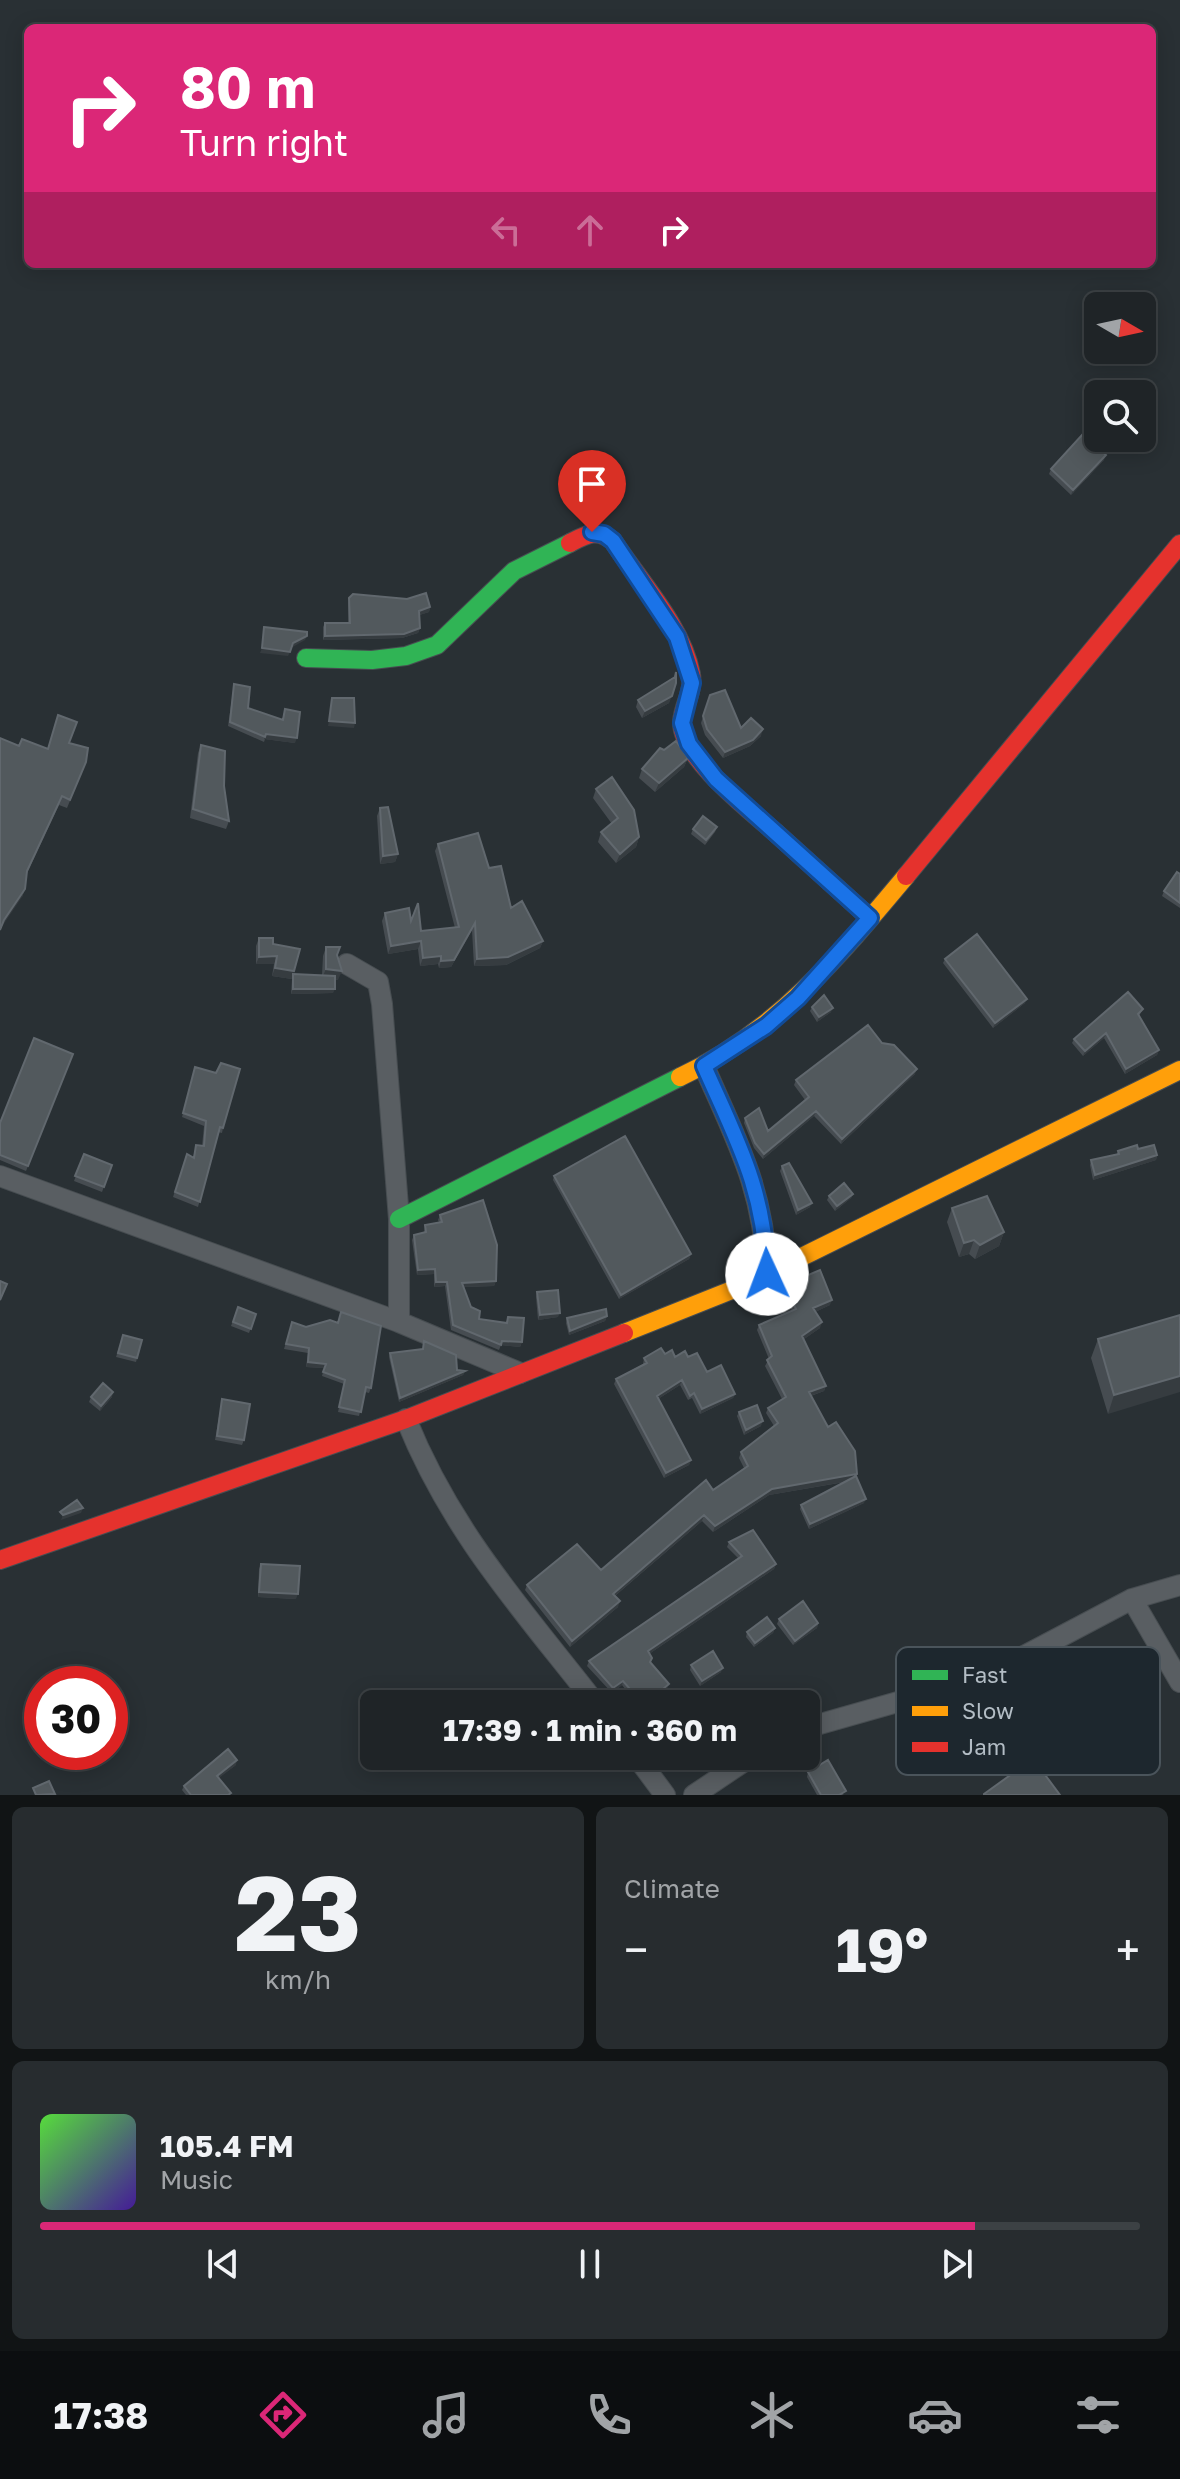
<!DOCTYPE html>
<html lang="en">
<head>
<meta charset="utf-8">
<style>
	body { margin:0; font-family:"Golos Text",sans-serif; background:#272c2f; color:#f1f3f6; height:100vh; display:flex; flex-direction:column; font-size:30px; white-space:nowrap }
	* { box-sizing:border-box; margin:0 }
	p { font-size:26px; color:#a1a4a7 }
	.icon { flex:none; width:44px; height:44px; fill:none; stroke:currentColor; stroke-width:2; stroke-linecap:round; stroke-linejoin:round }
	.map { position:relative; height:1795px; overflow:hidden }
	.sheet { display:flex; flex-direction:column; gap:12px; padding:12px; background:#111415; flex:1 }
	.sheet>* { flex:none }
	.top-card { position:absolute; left:24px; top:24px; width:1132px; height:244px; border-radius:12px; box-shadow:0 4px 20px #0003,0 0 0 2px #3c4144; background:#db2777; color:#fff; overflow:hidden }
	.needle { width:52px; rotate:99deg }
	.controls { position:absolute; left:1084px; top:292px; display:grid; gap:16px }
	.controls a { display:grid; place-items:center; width:72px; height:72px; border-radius:12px; background:#1f2427; box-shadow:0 4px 20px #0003,0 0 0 2px #3c4144; font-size:40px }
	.speed { position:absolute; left:24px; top:1666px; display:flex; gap:16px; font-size:40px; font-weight:700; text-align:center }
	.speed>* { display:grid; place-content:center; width:104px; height:104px; border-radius:50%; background:#1f2427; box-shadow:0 4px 20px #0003,0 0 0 2px #3c4144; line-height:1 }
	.speed .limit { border:12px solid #d22; background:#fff; color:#111 }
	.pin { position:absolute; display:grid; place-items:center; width:68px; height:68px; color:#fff; margin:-82px -34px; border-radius:50% 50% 50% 0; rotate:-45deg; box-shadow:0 0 8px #0007 }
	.pin .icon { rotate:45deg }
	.me { position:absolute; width:88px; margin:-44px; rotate:358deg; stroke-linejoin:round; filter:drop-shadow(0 0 6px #0008) }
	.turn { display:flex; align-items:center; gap:28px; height:168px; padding:0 24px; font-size:36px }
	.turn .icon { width:104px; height:104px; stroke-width:2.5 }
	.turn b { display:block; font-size:56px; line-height:68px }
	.lanes { display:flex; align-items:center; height:76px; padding:0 24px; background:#0003; justify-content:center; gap:40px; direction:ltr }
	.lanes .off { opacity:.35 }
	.big { font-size:60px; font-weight:700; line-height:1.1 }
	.sheet .widget { flex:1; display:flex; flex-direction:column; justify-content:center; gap:12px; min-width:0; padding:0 28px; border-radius:12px; background:#272c2f }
	.sheet .dial { align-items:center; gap:0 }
	.dial b { font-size:104px; line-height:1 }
	.song { display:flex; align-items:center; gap:24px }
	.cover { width:96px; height:96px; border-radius:12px; background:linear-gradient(135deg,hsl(110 70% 55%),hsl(260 70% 35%)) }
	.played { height:8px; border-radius:4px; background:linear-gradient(90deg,#db2777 85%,#3c4144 85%) }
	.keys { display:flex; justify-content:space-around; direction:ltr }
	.heat { display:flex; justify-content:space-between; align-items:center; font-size:44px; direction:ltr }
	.sheet .tiles { flex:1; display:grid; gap:12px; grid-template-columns:1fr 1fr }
	.widget:last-child { grid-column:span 2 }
	.trip { position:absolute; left:360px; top:1690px; width:460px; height:80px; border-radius:12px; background:#1f2427; box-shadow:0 4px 20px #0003,0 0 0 2px #3c4144; font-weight:700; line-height:80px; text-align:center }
	.tab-bar { display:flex; height:128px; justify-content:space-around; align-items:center; background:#0c0e10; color:#a1a4a7 }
	.tab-bar .icon { width:56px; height:56px }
	.tab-bar .current { color:#db2777 }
	.tab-bar b { font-size:36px; color:#f1f3f6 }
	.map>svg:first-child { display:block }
</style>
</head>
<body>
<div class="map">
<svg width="1180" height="1795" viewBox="0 0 1180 1795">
	<rect width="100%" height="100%" fill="#293034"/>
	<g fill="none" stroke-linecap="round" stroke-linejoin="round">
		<g stroke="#474d51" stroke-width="22">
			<path id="street" d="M347,964L378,982L382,1004L399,1219V1322
				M704,1066C737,1142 764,1189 767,1274
				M0,1176L399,1322L520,1373
				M406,1419C452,1533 522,1609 596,1704
				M1132,1599L1180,1682
				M806,1728L954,1686L1005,1666L1132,1599L1180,1585
				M636,1756L665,1795
				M694,1795L752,1756"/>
		</g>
		<g stroke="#474d51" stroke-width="20">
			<path id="fast" d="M306,658L372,660L406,656L437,645L514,571L570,543
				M776,833L870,918
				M399,1219L680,1077"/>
		</g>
		<g stroke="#474d51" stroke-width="20">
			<path id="slow" d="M680,1077C775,1033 840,955 906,876
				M624,1333L747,1284L1180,1070"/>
		</g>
		<g stroke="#474d51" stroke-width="20">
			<path id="jam" d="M570,543C587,534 597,528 613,541C639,581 682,626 691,674C694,692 683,705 682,722C681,757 751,811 776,833
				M906,876L1180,544
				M0,1560L406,1419L624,1333"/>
		</g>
		<use href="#street" stroke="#595e62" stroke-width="20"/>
		<use href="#fast" stroke="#30b455" stroke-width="18"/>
		<use href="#slow" stroke="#ff9f0a" stroke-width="18"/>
		<use href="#jam" stroke="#e5322d" stroke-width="18"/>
	</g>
	<path fill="#464c51" d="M1098,448L1104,460L1071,495L1049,474L1051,469Z
		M349,598L430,607L429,612L419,615L420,628L418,633L402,638L323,640V627L325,623H348V603Z
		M676,672L669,703L642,718L636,707L638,700L674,677Z
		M234,684L248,708L282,720L285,709L295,743L265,739L264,742L228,726Z
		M710,695L741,728L761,736L750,746L723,758L705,735L701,723Z
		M58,715L69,743L86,762L67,808L59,805L27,873L25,889L22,897L19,746L48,749Z
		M201,745L224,786L229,821L226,829L190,818L198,753Z
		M664,750L688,758L684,767L655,792L639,778L642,769Z
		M596,789L639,837L636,847L616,863L598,842L601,832L612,824L593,798Z
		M380,808L398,854L395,862L380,864L377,816Z
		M717,827L715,832L705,845L691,834L693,829Z
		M438,844L489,868L511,908L543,941L540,948L506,965L474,966L472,930L451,967L439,968L438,964L420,966L418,949L388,954L382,921L385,913L411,921L421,931L455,928L435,851Z
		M1180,874V908L1162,896L1164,891Z
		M259,938L273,944L293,974L322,975L323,956L326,947L337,955L338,980H335L333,993L291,994L292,979L272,976L274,964H256V946Z
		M945,959L1025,1003L993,1028L943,963Z
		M812,1007L831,1012L817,1022L810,1011Z
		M1143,1009L1139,1016L1159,1050L1157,1055L1125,1074L1104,1038L1083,1056L1072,1043L1074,1039Z
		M882,1043L915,1074L841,1144L814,1116L763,1159L754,1148L744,1123L745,1118L768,1131L805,1100L794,1085L796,1080Z
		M73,1054L26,1171L0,1160V1123Z
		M194,1072L223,1128L222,1133L218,1132L198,1207L173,1197L187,1154L193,1158L196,1145L202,1146L204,1126L182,1117Z
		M1138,1149L1157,1155L1156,1160L1093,1180L1090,1165L1091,1160L1117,1154L1118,1151Z
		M84,1154L112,1165L102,1192L74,1181Z
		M782,1166L810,1207L796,1215L780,1171Z
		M554,1176L691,1254L689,1259L619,1299L553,1180Z
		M853,1194L851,1198L835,1211L827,1200L829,1196Z
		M952,1208L1004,1232L999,1246L975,1259L969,1254L959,1257L947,1222Z
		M440,1215L496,1281L494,1286L464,1287L471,1307L479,1319L506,1323L508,1317L522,1342L520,1347L501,1345L499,1350L451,1330L445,1286L434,1287V1274L417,1275L412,1240L414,1235L424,1233L425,1225L439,1222L438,1220Z
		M787,1290L830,1305L815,1312L820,1328L804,1339L826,1386L824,1391L811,1396L856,1477L864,1503L809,1529L800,1509L801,1505L845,1482L769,1495L713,1532L702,1521L615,1596L618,1607L570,1647L525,1590L527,1585L601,1570L744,1468L739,1458L741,1452L774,1426L766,1413L768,1408L782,1399L765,1366L769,1359L757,1330L759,1325L792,1311L785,1295Z
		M537,1292L558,1317L538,1320L536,1297Z
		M238,1307L256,1314L249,1333L231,1326Z
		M1180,1315L1108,1414L1091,1358L1098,1339Z
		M607,1316L605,1321L569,1335L566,1323L567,1318Z
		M292,1322L371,1388L369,1393L365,1392L359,1416L338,1412L344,1384L322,1376L324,1368L306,1367L308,1353L284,1349Z
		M123,1335L142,1340L136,1362L116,1357Z
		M390,1353L457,1370L465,1371L463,1375L399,1402L389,1357Z
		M665,1354L675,1357H688L735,1394L733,1398L700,1414L692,1398L688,1400L680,1385L658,1399L691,1460L689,1465L664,1478L614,1384L616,1379L643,1364L644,1358Z
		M91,1397H112L100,1411L89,1402Z
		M222,1399L244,1440L242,1445L215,1440Z
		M739,1412L761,1426L744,1435L737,1416Z
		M729,1542L776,1564L774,1569L649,1654L651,1663L667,1689L649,1704H637L622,1685L612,1693L587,1666L589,1661L738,1558L727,1547Z
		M261,1564L296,1599L258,1597L259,1569Z
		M779,1619L818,1623L817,1628L793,1645L777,1624Z
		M775,1628L773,1633L754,1647L746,1637L747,1632Z
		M691,1665L721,1672L700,1686L690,1670Z
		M1052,1681L1109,1696L1108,1701L1071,1722L1050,1686Z
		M943,1730L971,1735L969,1740L951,1751L941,1735Z
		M236,1765L218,1778L231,1793L230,1795H186L182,1790L184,1786Z
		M808,1772L844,1795H817L807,1777Z"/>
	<path fill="#363c40" d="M1107,438H1111L1095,450L1096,446Z
		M1106,455L1104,460L1071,495L1073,490Z
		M430,607L429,612L417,616L419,611Z
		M420,628L418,633L402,638L323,640L325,636Z
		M307,636L305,640L291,648L293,643Z
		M262,648L290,652L288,656L260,653Z
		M672,696L669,703L642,718L645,711Z
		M329,721L355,723L354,728L328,726Z
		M763,729L761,736L750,746L723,758L725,752Z
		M266,734L297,738L295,743L264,739Z
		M688,758L684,767L655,792L659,783Z
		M639,837L636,847L616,863L620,854Z
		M398,854L395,862L380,864L383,856Z
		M25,889L22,897L1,928L4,920Z
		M475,923L472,930L451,967L439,968L441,961Z
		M421,941L418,949L388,954L391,946Z
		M543,941L540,948L506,965L474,966L477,959Z
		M277,956L274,964H256L259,957Z
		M441,956L438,964L420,966L423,958Z
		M275,968L294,971L292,979L272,976Z
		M326,969L342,971L338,980L322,978Z
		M293,989H335L333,993L291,994Z
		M1027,999L1025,1003L993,1028L995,1023Z
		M833,1008L831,1012L817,1022L819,1017Z
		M1106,1033L1104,1038L1083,1056L1085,1051Z
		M1159,1050L1157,1055L1125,1074L1126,1069Z
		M917,1069L915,1074L841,1144L842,1139Z
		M816,1111L814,1116L763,1159L764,1154Z
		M1157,1155L1156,1160L1093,1180L1095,1175Z
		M853,1194L851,1198L835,1211L837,1206Z
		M812,1203L810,1207L796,1215L798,1210Z
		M1004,1232L999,1246L975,1259L980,1245Z
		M974,1240L969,1254L959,1257L964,1243Z
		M691,1254L689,1259L619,1299L621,1295Z
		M435,1269L434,1274L417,1275L418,1270Z
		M496,1281L494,1286L461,1287L462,1283Z
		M436,1282H447L445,1286L434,1287Z
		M832,1300L830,1305L811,1314L813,1308Z
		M560,1313L558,1317L538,1320L540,1315Z
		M607,1316L605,1321L569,1335L570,1331Z
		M822,1322L820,1328L800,1342L802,1336Z
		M502,1341L522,1342L520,1347L500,1345Z
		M308,1362L326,1364L324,1368L306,1367Z
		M465,1371L463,1375L399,1402L400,1398Z
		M1180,1376V1392L1108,1414L1114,1395Z
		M682,1380L680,1385L655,1401L657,1396Z
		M826,1386L824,1391L807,1397L809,1392Z
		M113,1392L112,1397L100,1411L101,1406Z
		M735,1394L733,1398L700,1414L702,1409Z
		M763,1421L761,1426L744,1435L746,1430Z
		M691,1460L689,1465L664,1478L666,1473Z
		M857,1474L855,1480L769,1495L713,1532L715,1526L772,1489Z
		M866,1499L864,1503L809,1529L810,1524Z
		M83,1508L81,1513L61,1520L63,1515Z
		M704,1515L702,1521L611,1599L613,1594Z
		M776,1564L774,1569L646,1656L648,1651Z
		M259,1592L298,1594L296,1599L258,1597Z
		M620,1601L618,1607L570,1647L572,1641Z
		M818,1623L817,1628L793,1645L795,1641Z
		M775,1628L773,1633L754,1647L755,1643Z
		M723,1668L721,1672L700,1686L702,1681Z
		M623,1681L622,1685L612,1693L613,1688Z
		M669,1684L667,1689L649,1704H645Z
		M1109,1696L1108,1701L1071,1722L1073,1718Z
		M971,1735L969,1740L951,1751L953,1747Z
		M1089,1745L1087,1750L1041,1776L1043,1772Z
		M237,1760L236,1765L215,1781L217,1776Z"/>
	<path fill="#52595d" stroke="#61686e" stroke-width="2" d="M1098,420V438H1107L1096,446L1106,455L1073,490L1051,469L1092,424Z
		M426,593L430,607L419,611L420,628L404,634L325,636V623H350L349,598L353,594L407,599Z
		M264,627L307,632V636L293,643L290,652L262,648Z
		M676,672V683L672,696L645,711L638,700L675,677Z
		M234,684L250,687L248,708L283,720L285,709L300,712L297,738L266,734L265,737L230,722Z
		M725,690L741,728L751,718L763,729L753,740L725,752L707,729L703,716L710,695Z
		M332,698H354L355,723L329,721Z
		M58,715L77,722L69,743L88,748L86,762L70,800L62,796L27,871L25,889L4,920L0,930V738L19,746L22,739L48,749Z
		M676,741L688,758L659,783L642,769L660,748L664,750Z
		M201,745L225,751L224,786L229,821L193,809Z
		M612,777L634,810L639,837L620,854L601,832L618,818L596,789Z
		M388,807L398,854L383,856L380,808Z
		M703,816L717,827L706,840L693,829Z
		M478,833L489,868L501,866L511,908L522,901L543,941L508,957L477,959L475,923L454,960L441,961V956L423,958L421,941L391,946L385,913L409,908L411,921L418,903L421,931L459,927L438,844Z
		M1177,872L1180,874V903L1164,891Z
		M977,934L1027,999L995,1023L945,959Z
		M259,938H273V944L300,949L294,971L275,968L277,956L259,957Z
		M326,947H340L337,955L342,971L326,969Z
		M293,974L335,976V989H293Z
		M1128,992L1143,1009L1138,1014L1159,1050L1126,1069L1106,1033L1085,1051L1074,1039Z
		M824,995L833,1008L819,1017L812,1007Z
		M868,1025L882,1043L894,1045L917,1069L842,1139L816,1111L764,1154L755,1143L745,1118L759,1108L768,1131L809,1097L796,1080Z
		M34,1038L73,1054L28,1166L0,1155V1123Z
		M221,1063L240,1069L223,1128L220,1127L200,1202L175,1192L187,1154L194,1158L196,1145L204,1146L206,1121L183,1113L195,1067L216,1073Z
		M625,1136L691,1254L621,1295L554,1176Z
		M1137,1145L1138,1149L1154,1145L1157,1155L1095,1175L1091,1160L1119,1154L1118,1151Z
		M84,1154L112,1165L104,1187L75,1176Z
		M789,1163L812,1203L798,1210L782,1166Z
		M844,1183L853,1194L837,1206L829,1196Z
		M987,1196L1004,1232L980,1245L974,1240L964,1243L952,1208Z
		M483,1200L497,1245L496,1281L462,1283L471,1307L480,1311L479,1319L507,1323L508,1317L524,1318L522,1342L502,1341L501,1345L453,1325L447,1282H436L435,1269L418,1270L414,1235L426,1232L425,1225L442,1222L440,1215Z
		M820,1270L832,1300L813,1308L822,1322L802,1336L826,1386L809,1392L828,1427L836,1422L855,1451L857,1474L772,1489L715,1526L704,1515L613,1594L620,1601L572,1641L527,1585L577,1544L601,1570L706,1480L713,1490L748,1466L741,1452L778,1423L768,1408L786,1397L767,1360L772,1356L759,1325L796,1309L787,1290L801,1278Z
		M0,1281L7,1284L0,1300Z
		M558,1290L560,1313L540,1315L537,1292Z
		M238,1307L256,1314L251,1329L233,1322Z
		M606,1309L607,1316L570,1331L567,1318Z
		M341,1312L381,1326L371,1388L366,1387L361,1412L339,1407L345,1380L323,1372L326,1364L308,1362L309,1348L286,1344L292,1322L306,1327L330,1320L338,1323Z
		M1180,1315V1376L1114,1395L1098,1339Z
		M123,1335L142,1340L137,1358L118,1353Z
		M424,1341L456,1355L457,1370L465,1371L400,1398L390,1353L423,1349Z
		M661,1348L665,1354L672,1350L675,1357L685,1351L688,1357L697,1353L707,1372L721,1365L735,1394L702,1409L694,1393L690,1396L682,1380L657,1396L691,1460L666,1473L616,1379L647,1363L644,1358Z
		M103,1383L113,1392L101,1406L91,1397Z
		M222,1399L250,1404L244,1440L217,1436Z
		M757,1405L763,1421L746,1430L739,1412Z
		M856,1476L866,1499L810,1524L801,1505Z
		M77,1500L83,1508L63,1515L60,1512Z
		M753,1530L776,1564L648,1651L652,1658L650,1662L669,1684L645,1704H643L623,1681L613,1688L589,1661L742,1556L729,1542Z
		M261,1564L300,1566L298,1594L259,1592Z
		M803,1601L818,1623L795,1641L779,1619Z
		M767,1617L775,1628L755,1643L747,1632Z
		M713,1651L723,1668L702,1681L691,1665Z
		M1082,1734L1089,1745L1043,1772L1060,1795H984V1794L1034,1758L1035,1760Z
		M228,1749L237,1760L217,1776L231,1793L228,1795H191L184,1786Z
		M828,1760L846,1791L839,1795H821L808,1772Z
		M49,1781L55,1794L36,1795L33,1788Z"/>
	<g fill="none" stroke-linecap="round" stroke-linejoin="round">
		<g stroke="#114b97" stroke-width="20">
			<path id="route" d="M592,532L604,534L613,541L677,637L692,683L682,723L689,744L716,779L870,918L798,998L766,1026L704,1066C737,1141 765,1190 767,1274"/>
		</g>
		<use href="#route" stroke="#1a73e8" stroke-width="14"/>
	</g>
	<rect x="896" y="1647" width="264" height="128" rx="12" fill="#1d272e" stroke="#4a545b" stroke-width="2"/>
	<rect x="912" y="1670" width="36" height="10" fill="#30b455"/>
	<rect x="912" y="1706" width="36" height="10" fill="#ff9f0a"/>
	<rect x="912" y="1742" width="36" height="10" fill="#e5322d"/>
	<g font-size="22" fill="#b3bdc5">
		<text x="962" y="1683">Fast</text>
		<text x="962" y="1719">Slow</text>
		<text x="962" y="1755">Jam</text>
	</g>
</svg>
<div class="controls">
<a><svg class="needle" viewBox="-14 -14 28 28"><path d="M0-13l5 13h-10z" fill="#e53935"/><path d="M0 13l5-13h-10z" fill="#a1a4a7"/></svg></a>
<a><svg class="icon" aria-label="search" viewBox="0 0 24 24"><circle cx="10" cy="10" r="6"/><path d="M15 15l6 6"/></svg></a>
</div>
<div class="speed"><div class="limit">30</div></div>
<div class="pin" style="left:592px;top:532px;background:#d93025"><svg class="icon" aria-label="arrive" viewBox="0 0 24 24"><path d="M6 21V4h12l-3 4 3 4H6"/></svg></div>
<svg class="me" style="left:767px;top:1274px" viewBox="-20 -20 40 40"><circle r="19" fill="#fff"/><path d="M0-13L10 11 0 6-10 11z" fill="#1a73e8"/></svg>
<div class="trip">17:39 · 1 min · 360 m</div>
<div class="top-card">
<div class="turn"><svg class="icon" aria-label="right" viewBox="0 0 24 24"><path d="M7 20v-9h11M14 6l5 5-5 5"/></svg><div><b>80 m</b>Turn right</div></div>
<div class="lanes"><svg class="icon off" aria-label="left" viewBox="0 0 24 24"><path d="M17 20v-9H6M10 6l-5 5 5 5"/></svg><svg class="icon off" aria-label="ahead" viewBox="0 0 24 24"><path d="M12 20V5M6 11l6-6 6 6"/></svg><svg class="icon" aria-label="right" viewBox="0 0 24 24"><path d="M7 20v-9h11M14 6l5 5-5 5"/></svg></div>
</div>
</div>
<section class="sheet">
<div class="tiles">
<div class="widget dial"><b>23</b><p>km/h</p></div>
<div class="widget"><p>Climate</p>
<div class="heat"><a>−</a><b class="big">19°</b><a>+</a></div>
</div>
<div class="widget">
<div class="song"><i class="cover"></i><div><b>105.4 FM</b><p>Music</p></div></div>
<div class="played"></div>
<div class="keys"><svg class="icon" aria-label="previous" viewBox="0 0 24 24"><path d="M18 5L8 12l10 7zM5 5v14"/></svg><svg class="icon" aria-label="pause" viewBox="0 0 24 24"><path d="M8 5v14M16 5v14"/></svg><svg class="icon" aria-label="next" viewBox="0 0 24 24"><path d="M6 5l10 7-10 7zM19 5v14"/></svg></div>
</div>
</div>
</section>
<nav class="tab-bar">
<b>17:38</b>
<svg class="icon current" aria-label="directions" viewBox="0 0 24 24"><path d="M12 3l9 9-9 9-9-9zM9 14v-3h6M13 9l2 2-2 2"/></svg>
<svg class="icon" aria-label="music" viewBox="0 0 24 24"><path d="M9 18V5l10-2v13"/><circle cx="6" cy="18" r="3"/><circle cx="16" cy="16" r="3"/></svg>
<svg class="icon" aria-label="phone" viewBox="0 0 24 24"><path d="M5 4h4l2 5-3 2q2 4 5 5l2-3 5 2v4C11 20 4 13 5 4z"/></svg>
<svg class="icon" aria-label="climate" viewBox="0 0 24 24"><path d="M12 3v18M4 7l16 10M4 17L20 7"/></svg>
<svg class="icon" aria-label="car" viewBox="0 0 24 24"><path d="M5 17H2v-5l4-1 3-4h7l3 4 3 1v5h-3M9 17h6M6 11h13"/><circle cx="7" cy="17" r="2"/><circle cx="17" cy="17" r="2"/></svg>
<svg class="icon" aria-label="filters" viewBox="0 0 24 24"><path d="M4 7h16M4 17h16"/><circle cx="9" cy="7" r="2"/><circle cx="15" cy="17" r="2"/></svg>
</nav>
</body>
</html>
